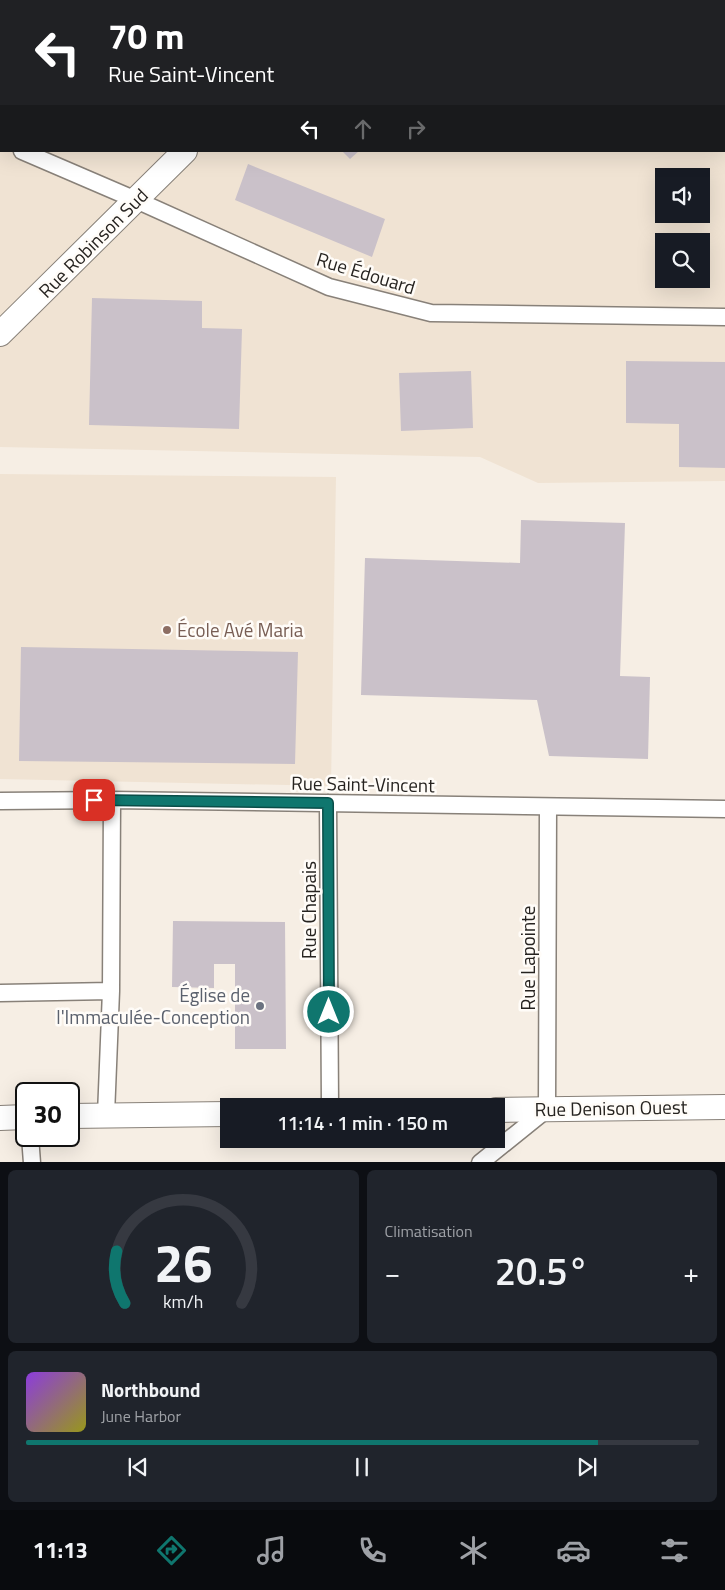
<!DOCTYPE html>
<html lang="fr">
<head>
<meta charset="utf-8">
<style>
	body { margin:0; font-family:"Titillium Web",sans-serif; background:#20242c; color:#f1f3f6; height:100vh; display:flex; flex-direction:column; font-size:19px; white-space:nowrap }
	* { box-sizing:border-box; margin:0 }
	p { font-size:16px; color:#9ea1a6 }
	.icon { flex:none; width:28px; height:28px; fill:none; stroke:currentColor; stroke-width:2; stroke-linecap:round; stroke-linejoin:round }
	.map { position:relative; height:1162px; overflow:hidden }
	.sheet { display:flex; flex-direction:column; gap:8px; padding:8px; background:#0d0f14; flex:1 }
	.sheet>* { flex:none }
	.hud { position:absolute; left:0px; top:0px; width:725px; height:152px; box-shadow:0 5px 20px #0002; background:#202124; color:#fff; overflow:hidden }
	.fabs { position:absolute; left:655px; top:168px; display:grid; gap:10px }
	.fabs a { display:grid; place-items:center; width:55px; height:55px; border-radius:0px; background:#171b24; box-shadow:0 5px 20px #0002; font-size:25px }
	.speed { position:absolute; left:15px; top:1082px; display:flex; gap:10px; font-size:25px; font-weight:700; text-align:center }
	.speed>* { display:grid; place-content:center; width:65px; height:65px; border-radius:50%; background:#171b24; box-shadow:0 5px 20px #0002; line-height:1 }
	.speed .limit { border:2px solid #111; border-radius:8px; background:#fff; color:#111 }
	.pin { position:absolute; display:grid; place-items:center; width:42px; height:42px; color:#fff; margin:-21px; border-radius:10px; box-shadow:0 2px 8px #0006 }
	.me { position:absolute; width:55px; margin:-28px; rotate:0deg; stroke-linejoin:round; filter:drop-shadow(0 0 4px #0008) }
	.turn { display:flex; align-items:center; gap:18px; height:105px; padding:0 25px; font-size:22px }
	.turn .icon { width:65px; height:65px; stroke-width:2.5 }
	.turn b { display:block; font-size:35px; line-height:42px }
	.lanes { display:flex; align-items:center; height:48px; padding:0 25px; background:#0003; justify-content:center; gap:25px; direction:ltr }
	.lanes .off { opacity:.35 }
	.big { font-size:38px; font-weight:600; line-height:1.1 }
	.sheet .tile { flex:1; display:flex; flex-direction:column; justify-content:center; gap:8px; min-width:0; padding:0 18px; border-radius:8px; background:#20242c }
	.sheet .dial { align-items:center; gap:0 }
	.dial svg { height:130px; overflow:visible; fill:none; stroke:#363941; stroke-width:7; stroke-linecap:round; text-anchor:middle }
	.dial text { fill:#f1f3f6; stroke:none }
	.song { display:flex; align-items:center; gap:15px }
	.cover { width:60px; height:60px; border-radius:8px; background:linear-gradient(135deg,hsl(270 70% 55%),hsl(60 70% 35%)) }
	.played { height:5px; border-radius:2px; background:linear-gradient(90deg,#0f766e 85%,#363941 85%) }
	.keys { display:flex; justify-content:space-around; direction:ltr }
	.heat { display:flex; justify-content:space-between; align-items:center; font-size:28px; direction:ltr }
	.sheet .tiles { flex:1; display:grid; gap:8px; grid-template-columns:1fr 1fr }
	.tile:last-child { grid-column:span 2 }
	.trip { position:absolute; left:220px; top:1098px; width:285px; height:50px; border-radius:0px; background:#171b24; box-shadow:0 5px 20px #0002; font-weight:600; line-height:50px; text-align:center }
	.tabs { display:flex; height:80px; justify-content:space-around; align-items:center; background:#090b0e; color:#9ea1a6 }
	.tabs .icon { width:35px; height:35px }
	.tabs .active { color:#0f766e }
	.tabs b { font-size:22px; color:#f1f3f6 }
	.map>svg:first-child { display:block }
</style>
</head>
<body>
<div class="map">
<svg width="725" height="1163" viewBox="0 0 725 1163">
	<rect width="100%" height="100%" fill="#f6eee4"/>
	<path fill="#f0e3d3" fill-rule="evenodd" d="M0,0H725V481L538,483L480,457L0,447ZM1,1H724V151H1ZM664,176H701V214H664ZM664,241H701V279H664Z
		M0,474L336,477L331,786L0,779Z"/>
	<path fill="#cac1c9" d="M342,151H359L350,159Z
		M248,164L385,219L372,257L235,200Z
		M92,298L202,301V328L242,329L239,429L89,425Z
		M626,361L725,362V468L679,467V424L626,423Z
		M471,371L473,428L401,431L399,373Z
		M521,520L625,523L620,676L650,677L648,759L549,756L537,700L361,695L365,558L520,563Z
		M21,647L298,652L295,764L19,761Z
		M173,921L285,922L286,1049H235V964H214V988L172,987Z"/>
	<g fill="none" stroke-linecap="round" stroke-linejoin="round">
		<g stroke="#888179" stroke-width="19">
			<path id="street" d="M693,0L695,1
				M724,21L725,22
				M0,142H1
				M22,151L136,200L329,287L431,313L725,317
				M0,801L112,800L725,809
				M328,803L330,1106
				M0,993L111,991
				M106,1115L111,991L112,800
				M30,1136L32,1163
				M480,1163L547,1109L548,807"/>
		</g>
		<g stroke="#888179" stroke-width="26">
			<path id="secondary" d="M336,1L337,0
				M0,334L185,151
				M496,1110L725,1107
				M69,1116L229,1114
				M0,1118L26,1117"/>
		</g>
		<use href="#street" stroke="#fff" stroke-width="16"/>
		<use href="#secondary" stroke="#fff" stroke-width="24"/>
	</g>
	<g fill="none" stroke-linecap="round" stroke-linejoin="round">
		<g stroke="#0a4d48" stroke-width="12">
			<path id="route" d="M94,800L328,803L329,1012"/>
		</g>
		<use href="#route" stroke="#0f766e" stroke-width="9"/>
	</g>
	<circle fill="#8d6e63" stroke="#fffcf8" stroke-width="2" cx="167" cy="630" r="5"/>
	<circle fill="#6b7280" stroke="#fffcf8" stroke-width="2" cx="260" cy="1006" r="5"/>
	<g text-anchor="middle" stroke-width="5" stroke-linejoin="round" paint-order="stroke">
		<g font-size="19" fill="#262320" stroke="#fffcf8">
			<text transform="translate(93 243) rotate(-45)" y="7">Rue Robinson Sud</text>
			<text transform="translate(366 273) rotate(17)" y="7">Rue Édouard</text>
			<text transform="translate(363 784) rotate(1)" y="7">Rue Saint-Vincent</text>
			<text transform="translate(309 910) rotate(-90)" y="7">Rue Chapais</text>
			<text transform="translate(528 958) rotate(-90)" y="7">Rue Lapointe</text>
			<text transform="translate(611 1108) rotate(-1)" y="7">Rue Denison Ouest</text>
		</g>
		<g font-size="19" fill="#785e54" stroke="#fffcf8" text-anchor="start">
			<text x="177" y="637">École Avé Maria</text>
		</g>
		<g font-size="19" fill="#5b616d" stroke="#fffcf8" text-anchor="end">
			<text x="250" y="1002">Église de<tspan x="250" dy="22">l'Immaculée-Conception</tspan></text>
		</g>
	</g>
</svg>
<div class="fabs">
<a><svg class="icon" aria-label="sound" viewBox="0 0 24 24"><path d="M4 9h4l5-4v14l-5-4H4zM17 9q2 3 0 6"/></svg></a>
<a><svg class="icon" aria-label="search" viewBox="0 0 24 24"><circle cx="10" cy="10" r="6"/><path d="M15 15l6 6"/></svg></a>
</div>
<div class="speed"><div class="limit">30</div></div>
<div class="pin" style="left:94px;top:800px;background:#d93025"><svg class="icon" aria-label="arrive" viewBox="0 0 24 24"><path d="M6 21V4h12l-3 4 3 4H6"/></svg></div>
<svg class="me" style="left:329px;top:1012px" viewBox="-20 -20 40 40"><circle r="17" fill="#0f766e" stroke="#fff" stroke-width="3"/><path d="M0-11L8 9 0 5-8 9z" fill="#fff"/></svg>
<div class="trip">11:14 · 1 min · 150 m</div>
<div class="hud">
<div class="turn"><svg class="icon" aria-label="left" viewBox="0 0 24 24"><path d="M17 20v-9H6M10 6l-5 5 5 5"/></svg><div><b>70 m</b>Rue Saint-Vincent</div></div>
<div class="lanes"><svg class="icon" aria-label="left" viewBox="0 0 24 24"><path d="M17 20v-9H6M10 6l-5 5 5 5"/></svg><svg class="icon off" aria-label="ahead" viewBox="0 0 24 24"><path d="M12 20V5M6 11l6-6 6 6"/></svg><svg class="icon off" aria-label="right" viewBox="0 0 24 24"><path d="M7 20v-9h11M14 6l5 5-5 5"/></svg></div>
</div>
</div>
<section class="sheet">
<div class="tiles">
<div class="tile dial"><svg viewBox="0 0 100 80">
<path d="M14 69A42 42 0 1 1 86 69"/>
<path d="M14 69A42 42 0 0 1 9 37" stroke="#0f766e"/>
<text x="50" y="56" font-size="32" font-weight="700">26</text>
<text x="50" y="72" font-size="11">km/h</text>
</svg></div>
<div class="tile"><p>Climatisation</p>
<div class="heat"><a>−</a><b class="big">20.5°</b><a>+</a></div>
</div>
<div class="tile">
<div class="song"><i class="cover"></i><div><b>Northbound</b><p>June Harbor</p></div></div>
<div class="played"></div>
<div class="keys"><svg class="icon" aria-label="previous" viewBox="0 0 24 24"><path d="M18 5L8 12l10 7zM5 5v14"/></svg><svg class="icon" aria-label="pause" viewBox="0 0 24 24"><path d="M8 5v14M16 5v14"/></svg><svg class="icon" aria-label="next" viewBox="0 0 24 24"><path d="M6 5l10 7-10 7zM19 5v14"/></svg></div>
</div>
</div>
</section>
<nav class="tabs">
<b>11:13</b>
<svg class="icon active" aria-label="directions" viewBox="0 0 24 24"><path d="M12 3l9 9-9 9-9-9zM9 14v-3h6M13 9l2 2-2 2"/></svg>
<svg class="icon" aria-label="music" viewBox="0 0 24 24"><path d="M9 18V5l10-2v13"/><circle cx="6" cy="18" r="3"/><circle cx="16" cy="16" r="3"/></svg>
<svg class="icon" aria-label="phone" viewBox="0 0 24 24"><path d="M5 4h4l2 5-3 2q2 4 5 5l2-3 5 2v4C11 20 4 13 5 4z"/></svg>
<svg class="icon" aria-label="climate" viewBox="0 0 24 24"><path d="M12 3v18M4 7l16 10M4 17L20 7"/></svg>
<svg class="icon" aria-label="car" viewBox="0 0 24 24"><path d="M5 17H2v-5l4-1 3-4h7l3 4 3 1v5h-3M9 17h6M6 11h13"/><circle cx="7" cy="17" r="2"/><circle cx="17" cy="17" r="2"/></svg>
<svg class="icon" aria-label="filters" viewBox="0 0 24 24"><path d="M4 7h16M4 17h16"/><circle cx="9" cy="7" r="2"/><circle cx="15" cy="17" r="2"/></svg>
</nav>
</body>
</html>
